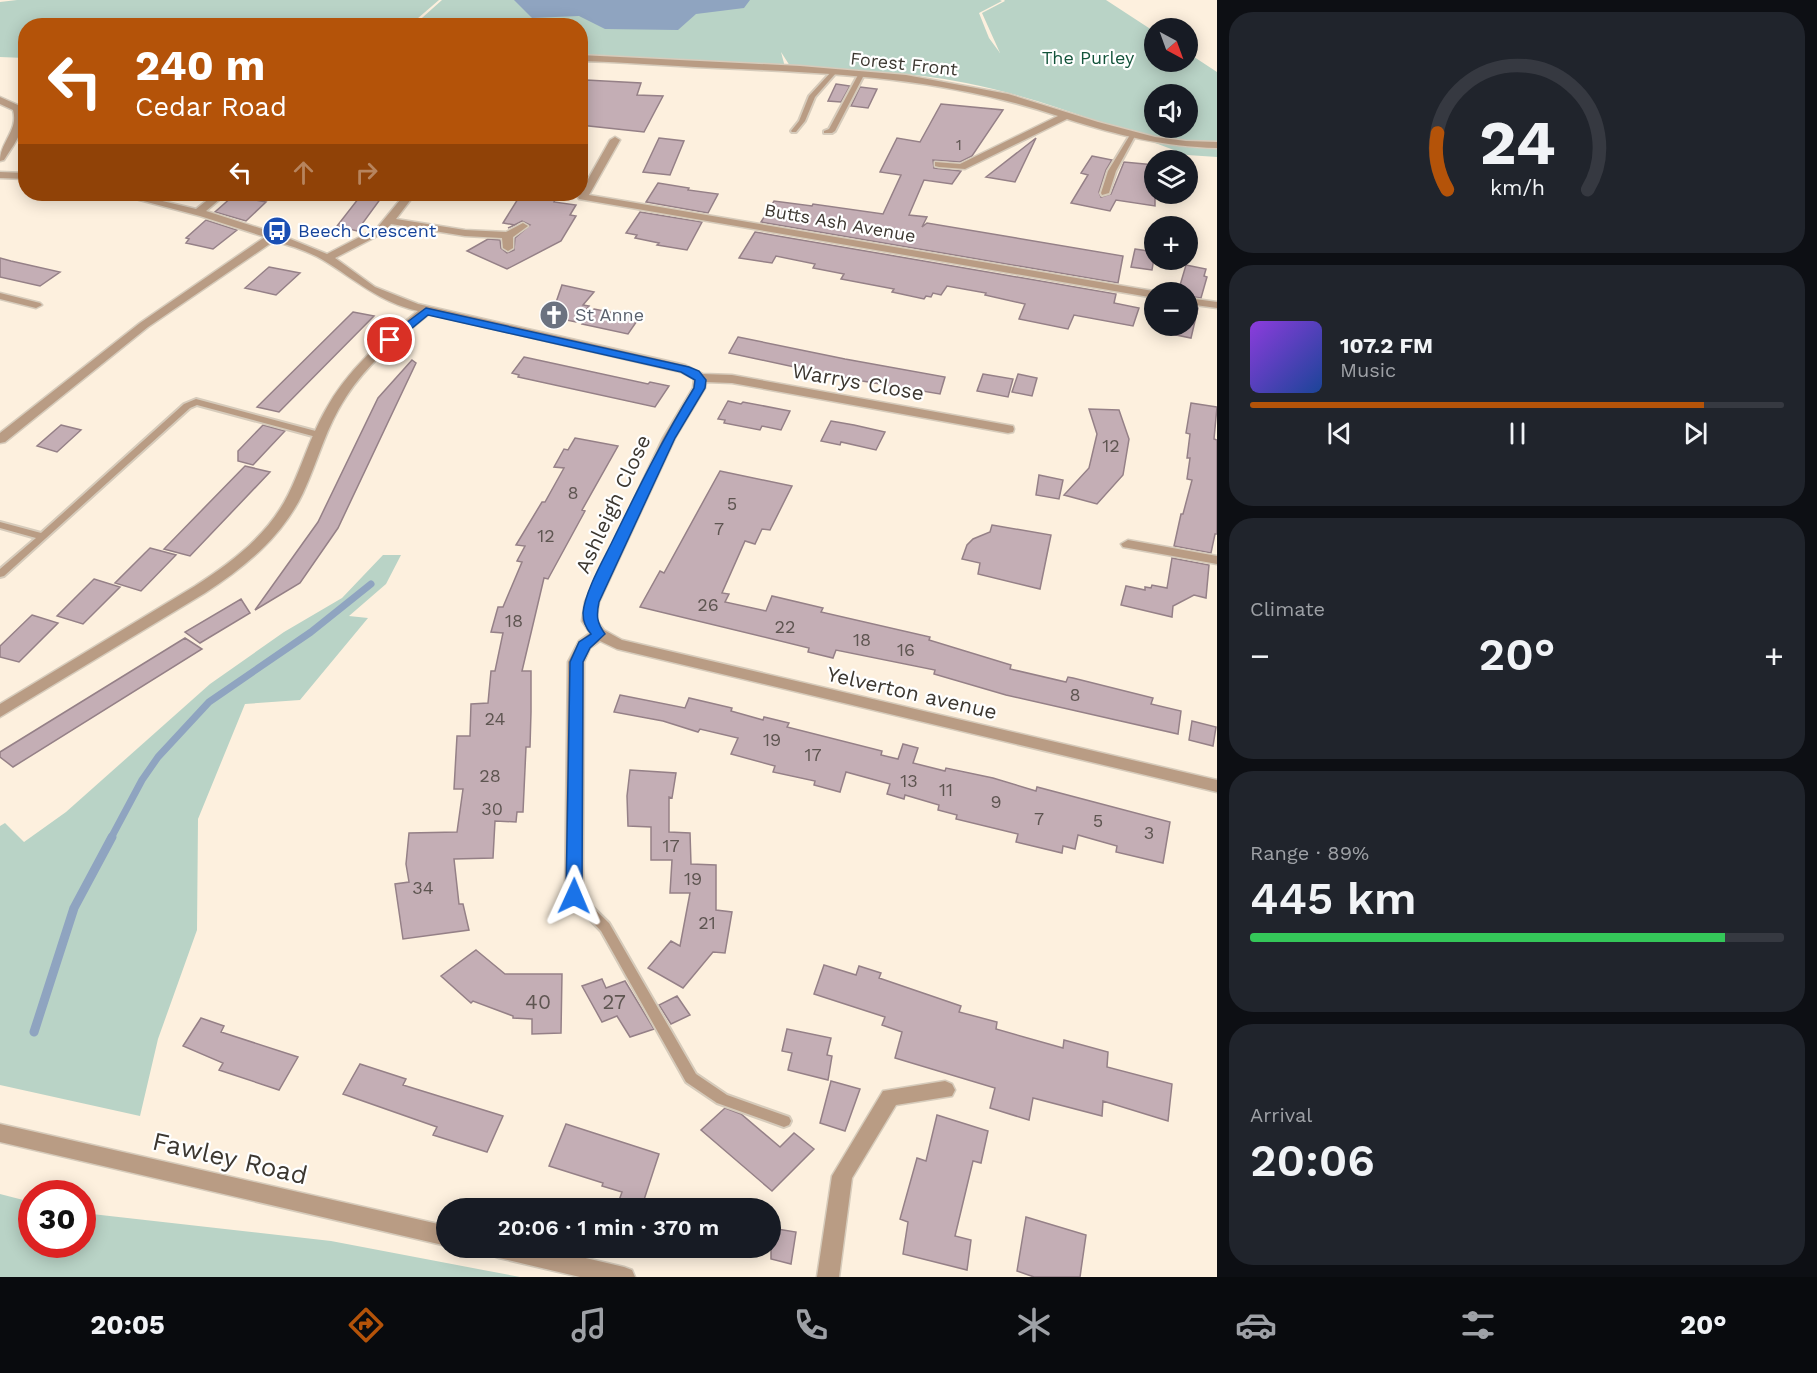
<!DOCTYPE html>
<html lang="en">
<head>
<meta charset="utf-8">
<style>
	body { margin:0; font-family:"Work Sans",sans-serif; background:#20242c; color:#f1f3f6; height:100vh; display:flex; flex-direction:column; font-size:22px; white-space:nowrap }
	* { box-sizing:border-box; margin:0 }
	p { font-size:20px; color:#9ea1a6 }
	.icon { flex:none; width:33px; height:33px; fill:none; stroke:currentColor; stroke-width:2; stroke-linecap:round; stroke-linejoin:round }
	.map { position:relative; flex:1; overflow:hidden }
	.drawer { display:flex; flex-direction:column; gap:12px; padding:12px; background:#0d0f14; width:600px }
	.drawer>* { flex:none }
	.hud { position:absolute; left:18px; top:18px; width:570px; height:183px; border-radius:24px; box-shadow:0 3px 15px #0003; background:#b45309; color:#fff; overflow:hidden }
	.needle { width:39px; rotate:139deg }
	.fabs { position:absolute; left:1144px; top:18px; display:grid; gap:12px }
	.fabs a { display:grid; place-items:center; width:54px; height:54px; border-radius:50%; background:#171b24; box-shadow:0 3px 15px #0003; font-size:30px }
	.speed { position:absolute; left:18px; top:1180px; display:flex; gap:12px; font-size:30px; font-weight:700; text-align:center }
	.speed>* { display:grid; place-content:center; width:78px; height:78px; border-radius:50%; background:#171b24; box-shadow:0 3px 15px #0003; line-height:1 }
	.speed .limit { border:9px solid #d22; background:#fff; color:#111 }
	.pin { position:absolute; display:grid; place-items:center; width:51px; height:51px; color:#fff; margin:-26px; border:3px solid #fff; border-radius:50%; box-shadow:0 2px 6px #0007 }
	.me { position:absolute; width:66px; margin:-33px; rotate:1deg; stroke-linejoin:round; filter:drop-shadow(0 0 4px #0008) }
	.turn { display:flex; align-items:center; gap:21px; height:126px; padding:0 18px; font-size:27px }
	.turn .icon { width:78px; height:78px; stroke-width:2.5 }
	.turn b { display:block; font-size:42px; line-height:51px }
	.lanes { display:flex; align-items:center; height:57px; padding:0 18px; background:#0003; justify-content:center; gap:30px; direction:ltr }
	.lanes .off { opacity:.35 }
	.big { font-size:45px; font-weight:600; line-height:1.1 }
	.drawer .card { flex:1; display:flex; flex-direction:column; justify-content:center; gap:9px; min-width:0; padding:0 21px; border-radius:24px; background:#20242c }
	.drawer .dial { align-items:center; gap:0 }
	.dial svg { height:156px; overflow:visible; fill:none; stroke:#363941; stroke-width:7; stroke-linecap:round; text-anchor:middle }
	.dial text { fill:#f1f3f6; stroke:none }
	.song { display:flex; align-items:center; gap:18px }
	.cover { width:72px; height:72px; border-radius:9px; background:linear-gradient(135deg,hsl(270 70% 55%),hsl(220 70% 35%)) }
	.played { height:6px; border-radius:3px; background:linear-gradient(90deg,#b45309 85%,#363941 85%) }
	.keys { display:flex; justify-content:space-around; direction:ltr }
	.heat { display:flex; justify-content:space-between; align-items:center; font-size:33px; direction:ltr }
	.charge { height:9px; border-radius:4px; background:linear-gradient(90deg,#34c759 89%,#363941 0) }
	.trip { position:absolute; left:436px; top:1198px; width:345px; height:60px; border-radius:30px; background:#171b24; box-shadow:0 3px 15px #0003; font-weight:600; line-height:60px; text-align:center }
	.menu { display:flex; height:96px; justify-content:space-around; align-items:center; background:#090b0e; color:#9ea1a6 }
	.menu .icon { width:42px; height:42px }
	.menu .current { color:#b45309 }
	.menu b { font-size:27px; color:#f1f3f6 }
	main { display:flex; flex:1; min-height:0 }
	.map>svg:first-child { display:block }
</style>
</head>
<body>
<main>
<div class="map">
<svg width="1217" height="1277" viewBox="0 0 1217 1277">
	<rect width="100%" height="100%" fill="#fdf0de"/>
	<path fill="#b9d3c6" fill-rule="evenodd" d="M17,0H439L410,25L26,26L25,58L0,57V2Z
		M442,0H1000L1002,1L979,13L989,38L1000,53L982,13L1005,1L1004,0H1106L1155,32V62H1188V53L1217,72V157L1187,155C1115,128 1042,98 966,83C909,71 848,71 790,66L781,52L785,67L581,57L580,26H413ZM1155,94H1188V128H1155Z
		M383,555H401L386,584L349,616L368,618L300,700L245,704L198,819L197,930L158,1039L140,1116L0,1085V826L5,823L24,842L66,812L210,684L284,632L342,598Z
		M0,1194L31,1202L32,1245H82L83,1213L331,1241L520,1277H0Z"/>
	<path fill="#8fa4c0" d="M514,0H750L744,8L696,14L678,30L605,29L579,16L532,18Z"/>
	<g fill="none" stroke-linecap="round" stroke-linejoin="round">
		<path stroke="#8fa4c0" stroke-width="7" d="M111,838L142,780L158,757L209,702L311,632L371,584"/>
		<path stroke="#8fa4c0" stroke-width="9" d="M34,1032L74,908L112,837"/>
	</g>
	<path fill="#c4aeb5" stroke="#958087" stroke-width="1.5" d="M586,80L641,83L637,95L663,96L644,132L580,125V89Z
		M836,84L850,86L841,102L828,101Z
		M860,87L877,89L868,108L851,106Z
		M941,104L1003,110L972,156L960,162L933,160L934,168L961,171L952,184L924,180L909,215L927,217L922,227L927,223L1123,256L1118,283L761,222L774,201L812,206L813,204L883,214L901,175L880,172L897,138L920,142Z
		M659,138L684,141L670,175L643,172Z
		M1036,138L1015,182L986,177Z
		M1092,156L1112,160L1106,170L1099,192L1101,197L1111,194L1124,162L1155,165V206L1116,200L1110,211L1071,203L1088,175L1081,173Z
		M658,183L689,188L688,190L718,194L708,213L646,202Z
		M362,194H384L357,231L337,226Z
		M521,194H558L554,202L576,205L570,215L576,216L561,241L507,269L467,251L488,239L500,240L501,248L507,253L514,250L515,238L530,225L522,221L508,228L515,225L503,223Z
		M233,196L266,202L246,221L215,212Z
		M640,212L702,222L687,250L657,245L659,243L635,238L637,235L626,233Z
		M206,220L237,230L213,249L186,243L189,239L186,238Z
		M755,232L1116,294L1114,303L1139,308L1133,326L1074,315L1068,329L1019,319L1025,304L985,295L986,293L947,286L941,295L933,293L931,297L926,296L924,299L892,292L894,289L841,279L844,274L813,268L815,264L776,256L772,263L739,258Z
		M1135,249L1155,252L1152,270L1131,267Z
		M0,258L11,261L60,272L40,286L0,277Z
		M1186,265L1206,269L1204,276L1207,277L1201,298L1188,296V292H1178Z
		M269,267L300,273L276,295L245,288Z
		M562,285L594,292L583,305L589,306L576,322L551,317Z
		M1188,306L1198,308L1191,338L1166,333L1169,326H1188Z
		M594,309L639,318L628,334L582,324Z
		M353,312L374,316L279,412L257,407Z
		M738,337L845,359L945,377L940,394L850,379L729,353Z
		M524,357L648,384L650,382L669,386L655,407L518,377L519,375L512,373Z
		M412,360L416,363L338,528L300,583L255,610L318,522L378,398Z
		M983,374L1013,379L1008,397L977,391Z
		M1018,374L1037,378L1032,396L1012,392Z
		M728,401L741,404L743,402L790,411L781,430L762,426L760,430L724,423L725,420L718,419Z
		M1191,403L1217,407L1214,439L1217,440V534H1215L1211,553L1174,546L1181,514H1183L1192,480L1187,479L1190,458H1187L1190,434L1186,433Z
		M1089,409L1119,410L1129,439L1123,475L1097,504L1064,495L1089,468L1097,434Z
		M831,421L854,425L885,432L876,450L841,442L840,445L821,441Z
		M61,425L81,430L57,452L37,446Z
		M263,425L285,431L253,465L238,461V451Z
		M575,438L618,446L582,510L585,511L548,579L544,578L522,671H531V712L530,747H526L523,812H517L516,822L495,821L493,858L454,859L459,904H463L469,930L403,939L395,884L409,882L406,864L409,833L457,832L463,789H454L457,736H470L471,704L488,703L491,671H495L503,633L491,632L498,607H503L522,562L517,561L525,546L516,545L542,502H545L564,468L554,467L564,449L568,450Z
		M245,466L270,472L190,556L164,549Z
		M720,471L792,486L770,530L762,529L755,544L745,541L722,593L729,594L725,602L766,611L772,596L823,608L821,612L930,637L929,640L1011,665L1010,669L1066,682L1068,677L1073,678L1153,698L1151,704L1181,711L1178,734L1006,695L934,674L935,670L836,650L833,658L808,652L809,648L640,607L660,571L664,573Z
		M1039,475L1063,480L1059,499L1036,495Z
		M992,525L1051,535L1040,589L978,574L980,563L962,559L967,545L973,539L990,532Z
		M150,548L176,555L141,591L115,583Z
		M1172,558L1209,565L1206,598L1194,595L1173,606L1172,617L1121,605L1126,586L1145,590V587L1151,588L1152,585L1167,588Z
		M94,579L120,587L83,624L57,616Z
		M241,599L250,613L200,643L185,632Z
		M32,615L58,623L19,662L0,657V646Z
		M185,638L202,649L13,767L0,757V752Z
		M620,695L685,708L689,698L732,708L731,711L763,720L764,717L789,723L787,727L882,751L881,755L898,759L903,744L918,748L913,763L945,771L946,768L993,778L1036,791L1037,787L1170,822L1163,863L1116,852L1117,846L1078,835L1075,849L1063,846L1062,853L1016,842L1018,834L956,819L957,815L938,810L939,805L905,795L904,799L887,794L890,784L846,772L840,792L814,785L815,781L773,772L775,766L731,754L738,738L700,729L698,732L663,721L614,712Z
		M1192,721L1216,727L1213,746L1189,740Z
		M630,770L676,773L672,798L669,797V832L690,833L691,864L716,865V910L732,912L725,953L713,952L683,988L648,968L671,941L680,946L690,893H670L672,860H651V827L628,826L627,796Z
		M476,950L505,974H562L561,1033L532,1034V1019L513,1018V1016L473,1001L471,1003L441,976Z
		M824,965L856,975L859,966L881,973L879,978L961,1006L959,1012L997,1022L996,1029L1063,1048L1064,1040L1108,1052L1107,1067L1172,1084L1168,1121L1103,1101L1102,1116L1033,1098L1029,1120L990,1108L995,1088L895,1058L902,1032L882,1025L885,1017L814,994Z
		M602,979L606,988L625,981L654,1029L630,1037L617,1016L602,1022L582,986Z
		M677,996L690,1015L671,1024L659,1005Z
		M201,1018L224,1026L221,1032L298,1057L279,1090L219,1070L223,1063L183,1046Z
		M787,1029L831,1038L827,1055L832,1056L828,1080L788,1070L792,1053L782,1051Z
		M360,1064L406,1079L403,1085L503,1116L487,1152L433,1135L437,1127L343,1094Z
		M831,1081L860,1089L845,1131L820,1123Z
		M725,1108L741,1114L780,1147L794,1133L814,1149L772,1191L701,1130Z
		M937,1115L988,1131L981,1163L973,1161L955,1236L971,1240L967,1270L903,1254L908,1222L900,1219L917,1158L926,1161Z
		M566,1124L659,1154L641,1209H616L622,1192L602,1186L603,1183L549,1166Z
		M1026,1217L1086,1235L1080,1277H1034L1017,1271Z
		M771,1228L796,1232L791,1264L771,1259Z"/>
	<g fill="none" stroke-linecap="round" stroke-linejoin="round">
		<g stroke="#d6cbbb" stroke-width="4">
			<path id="service" d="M831,72L836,73L815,97L805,121L796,132H792L791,131L799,121L809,96Z
				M861,73L864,75L835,131L832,133H824V131L829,129L858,75Z
				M1130,135L1135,136L1116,171L1109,193L1102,195L1101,193L1108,171Z
				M196,399L323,433L325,435L320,438L197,405L190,408L4,576L0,577V569L36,538L0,528V522L41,533L184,404Z
				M574,891L578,893L609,923L696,1074L727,1095L789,1117L791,1121L789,1125L784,1127L717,1103L686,1082L601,931L570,899L568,896L570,893Z"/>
		</g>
		<g stroke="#d6cbbb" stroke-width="3">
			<path id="minor" d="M580,55L800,66L906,75L1008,94L1098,122L1155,137L1186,141L1217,142V148C1164,147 1117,135 1067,119L965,169L939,167L935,166V162L960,164L1058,116C945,78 835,73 717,68C671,66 626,62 580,61Z
				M0,97L20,106C30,126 14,144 4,160L0,161C0,142 19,130 13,110L0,104Z
				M615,137L620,140L589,195L1159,292H1155V298L579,199L578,197L610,140Z
				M0,172L26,173V179L0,178Z
				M117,194H133L196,209L215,194H226L206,211L278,234L327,254L377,228L405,194H415L396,219L465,230L506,232L523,223L528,226L513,237V248L508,251L503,248L502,238L465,236L391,224L385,232L335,258L375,287L418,304L685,365L703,374L732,375L1013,426L1014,429L1013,432L1008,433L732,383L706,382L705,388L675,438L599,602L596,620L604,630L622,640L1217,780V792L617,649L600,641L590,648L584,662L583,896L580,901L574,903L568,901L565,896L568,662L579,641L590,633L582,621L585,602L663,438L693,388L694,379L681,372L429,314C399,338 367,364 346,397C326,427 318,461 303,493C282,537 245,567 205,593L0,717V704L195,586C232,562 268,535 288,495C302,467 310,437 325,411C347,370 382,340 418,311C379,302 356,280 323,260C308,251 291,246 274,241L148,327L5,442L0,443V433L140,323L265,237L200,216Z
				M0,293L40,303L42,305L36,308L0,299Z
				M1188,298L1217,302V308L1188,304Z
				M1128,540L1217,556V564L1123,547L1121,544Z
				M945,1081L952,1084L955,1090L952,1096L896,1105L852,1178L839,1277H817L832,1176L883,1091Z"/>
		</g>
		<g stroke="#d6cbbb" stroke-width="3">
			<path id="tertiary" d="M0,1124L447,1226V1246L0,1142Z
				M488,1248H543L624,1267L632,1270L635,1277H580L499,1258L491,1255Z"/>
		</g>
		<use href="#service" fill="#b99c84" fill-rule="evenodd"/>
		<use href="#minor" fill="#b99c84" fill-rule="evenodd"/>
		<use href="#tertiary" fill="#b99c84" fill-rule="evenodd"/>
	</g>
	<path fill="#1a73e8" stroke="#114b97" stroke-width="1.5" d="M426,308L689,367L699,371L706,380L705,388L675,438L599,602C596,616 597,623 605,634L590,648L583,662L582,896L580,900L574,902L568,900L566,896L570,662L579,642L591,634C585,627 583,621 583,613C585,592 602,562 611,544C637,491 663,438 694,388L695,380L681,372L428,315L394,343H386V338Z"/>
	<defs>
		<g id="bus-disc" transform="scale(1.5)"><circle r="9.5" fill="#1a4fb4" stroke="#fff"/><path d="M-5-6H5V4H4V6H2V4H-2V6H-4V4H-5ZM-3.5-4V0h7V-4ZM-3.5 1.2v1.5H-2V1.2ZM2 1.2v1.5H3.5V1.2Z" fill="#fff"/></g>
		<g id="church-disc" transform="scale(1.5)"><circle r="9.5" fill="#6b7280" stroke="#fff"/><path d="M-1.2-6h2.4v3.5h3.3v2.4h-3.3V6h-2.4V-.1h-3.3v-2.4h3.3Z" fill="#fff"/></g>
	</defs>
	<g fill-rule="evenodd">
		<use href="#bus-disc" x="277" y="231"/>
		<use href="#church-disc" x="554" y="315"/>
	</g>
	<g text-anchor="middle" stroke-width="4.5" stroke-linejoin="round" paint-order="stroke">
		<g font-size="15" fill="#5e5551">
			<text x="959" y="150">1</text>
		</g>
		<g font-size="18" fill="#13543b" stroke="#fff">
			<text x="1088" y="64">The Purley</text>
		</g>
		<g font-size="18" fill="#3c3730" stroke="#fff">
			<text transform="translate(904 64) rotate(6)" y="6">Forest Front</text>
			<text transform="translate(840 223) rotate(10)" y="6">Butts Ash Avenue</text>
		</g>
		<g font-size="18" fill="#164399" stroke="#fff" text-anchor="start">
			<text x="298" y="237">Beech Crescent</text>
		</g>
		<g font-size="18" fill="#5b616d" stroke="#fff" text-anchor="start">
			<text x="575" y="321">St Anne</text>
		</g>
		<g font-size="18" fill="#5e5551">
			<text x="1111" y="452">12</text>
			<text x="573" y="499">8</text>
			<text x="732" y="510">5</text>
			<text x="719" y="535">7</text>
			<text x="546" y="542">12</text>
			<text x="708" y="611">26</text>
			<text x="514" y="627">18</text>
			<text x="785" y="633">22</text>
			<text x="862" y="646">18</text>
			<text x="906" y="656">16</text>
			<text x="1075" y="701">8</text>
			<text x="495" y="725">24</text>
			<text x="772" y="746">19</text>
			<text x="813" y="761">17</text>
			<text x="490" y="782">28</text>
			<text x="909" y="787">13</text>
			<text x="946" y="796">11</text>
			<text x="996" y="808">9</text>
			<text x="492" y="815">30</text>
			<text x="1039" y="825">7</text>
			<text x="1098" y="827">5</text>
			<text x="1149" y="839">3</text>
			<text x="671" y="852">17</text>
			<text x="693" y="885">19</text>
			<text x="423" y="894">34</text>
			<text x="707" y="929">21</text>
		</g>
		<g font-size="21" fill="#3c3730" stroke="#fff">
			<text transform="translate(858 382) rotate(10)" y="7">Warrys Close</text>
			<text transform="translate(613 504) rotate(-65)" y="7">Ashleigh Close</text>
			<text transform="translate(912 693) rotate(13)" y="7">Yelverton avenue</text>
		</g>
		<g font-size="21" fill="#5e5551">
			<text x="538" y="1009">40</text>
			<text x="614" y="1009">27</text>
		</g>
		<g font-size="26" fill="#3c3730" stroke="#fff">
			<text transform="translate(230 1158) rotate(13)" y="9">Fawley Road</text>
		</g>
	</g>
</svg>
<div class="fabs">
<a><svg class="needle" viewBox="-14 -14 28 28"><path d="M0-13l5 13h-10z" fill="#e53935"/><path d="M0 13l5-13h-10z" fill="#9ea1a6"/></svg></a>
<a><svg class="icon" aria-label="sound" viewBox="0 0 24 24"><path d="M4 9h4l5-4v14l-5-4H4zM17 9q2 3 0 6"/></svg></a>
<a><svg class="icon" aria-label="layers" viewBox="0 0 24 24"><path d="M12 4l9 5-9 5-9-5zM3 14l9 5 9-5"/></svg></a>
<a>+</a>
<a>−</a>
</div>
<div class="speed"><div class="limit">30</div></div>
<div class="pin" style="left:390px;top:340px;background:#d93025"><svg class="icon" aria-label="arrive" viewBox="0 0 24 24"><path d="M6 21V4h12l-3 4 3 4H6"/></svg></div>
<svg class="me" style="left:574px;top:896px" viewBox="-20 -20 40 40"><path d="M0-17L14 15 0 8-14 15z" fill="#1a73e8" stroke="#fff" stroke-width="4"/></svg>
<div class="trip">20:06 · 1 min · 370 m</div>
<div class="hud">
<div class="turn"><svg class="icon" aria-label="left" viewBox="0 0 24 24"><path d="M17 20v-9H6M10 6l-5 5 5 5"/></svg><div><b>240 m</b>Cedar Road</div></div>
<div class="lanes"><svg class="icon" aria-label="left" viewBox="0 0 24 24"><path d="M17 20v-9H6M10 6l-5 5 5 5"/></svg><svg class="icon off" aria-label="ahead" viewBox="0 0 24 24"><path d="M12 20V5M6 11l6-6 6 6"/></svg><svg class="icon off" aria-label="right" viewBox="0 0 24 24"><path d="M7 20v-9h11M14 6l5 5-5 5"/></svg></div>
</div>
</div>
<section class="drawer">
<div class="card dial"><svg viewBox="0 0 100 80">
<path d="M14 69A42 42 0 1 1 86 69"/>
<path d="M14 69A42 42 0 0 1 9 40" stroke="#b45309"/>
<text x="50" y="56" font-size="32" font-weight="700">24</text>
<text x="50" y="72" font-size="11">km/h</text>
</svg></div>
<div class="card">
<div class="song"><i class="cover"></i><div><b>107.2 FM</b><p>Music</p></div></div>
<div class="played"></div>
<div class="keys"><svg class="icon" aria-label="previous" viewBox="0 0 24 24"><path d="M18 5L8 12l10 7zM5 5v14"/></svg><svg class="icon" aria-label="pause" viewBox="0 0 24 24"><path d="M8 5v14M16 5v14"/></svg><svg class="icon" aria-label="next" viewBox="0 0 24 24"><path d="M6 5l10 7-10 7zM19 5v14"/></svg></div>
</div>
<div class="card"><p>Climate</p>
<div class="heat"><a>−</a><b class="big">20°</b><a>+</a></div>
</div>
<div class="card"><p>Range · 89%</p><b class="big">445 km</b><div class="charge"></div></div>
<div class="card"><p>Arrival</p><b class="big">20:06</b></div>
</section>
</main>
<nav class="menu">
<b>20:05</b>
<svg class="icon current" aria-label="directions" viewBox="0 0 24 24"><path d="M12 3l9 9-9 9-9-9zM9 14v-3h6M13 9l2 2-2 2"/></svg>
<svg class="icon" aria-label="music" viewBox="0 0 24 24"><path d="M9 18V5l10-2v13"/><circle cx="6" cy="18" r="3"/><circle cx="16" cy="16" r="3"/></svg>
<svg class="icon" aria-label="phone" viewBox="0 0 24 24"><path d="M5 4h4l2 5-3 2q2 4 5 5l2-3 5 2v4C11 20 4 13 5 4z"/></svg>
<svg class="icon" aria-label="climate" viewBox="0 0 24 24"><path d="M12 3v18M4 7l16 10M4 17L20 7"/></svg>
<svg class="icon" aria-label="car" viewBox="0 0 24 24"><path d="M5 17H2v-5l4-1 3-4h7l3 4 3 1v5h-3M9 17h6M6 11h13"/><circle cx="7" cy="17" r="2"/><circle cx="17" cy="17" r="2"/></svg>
<svg class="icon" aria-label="filters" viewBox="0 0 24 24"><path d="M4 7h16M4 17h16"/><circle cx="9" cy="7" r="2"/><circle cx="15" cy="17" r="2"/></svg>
<b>20°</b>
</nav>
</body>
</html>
